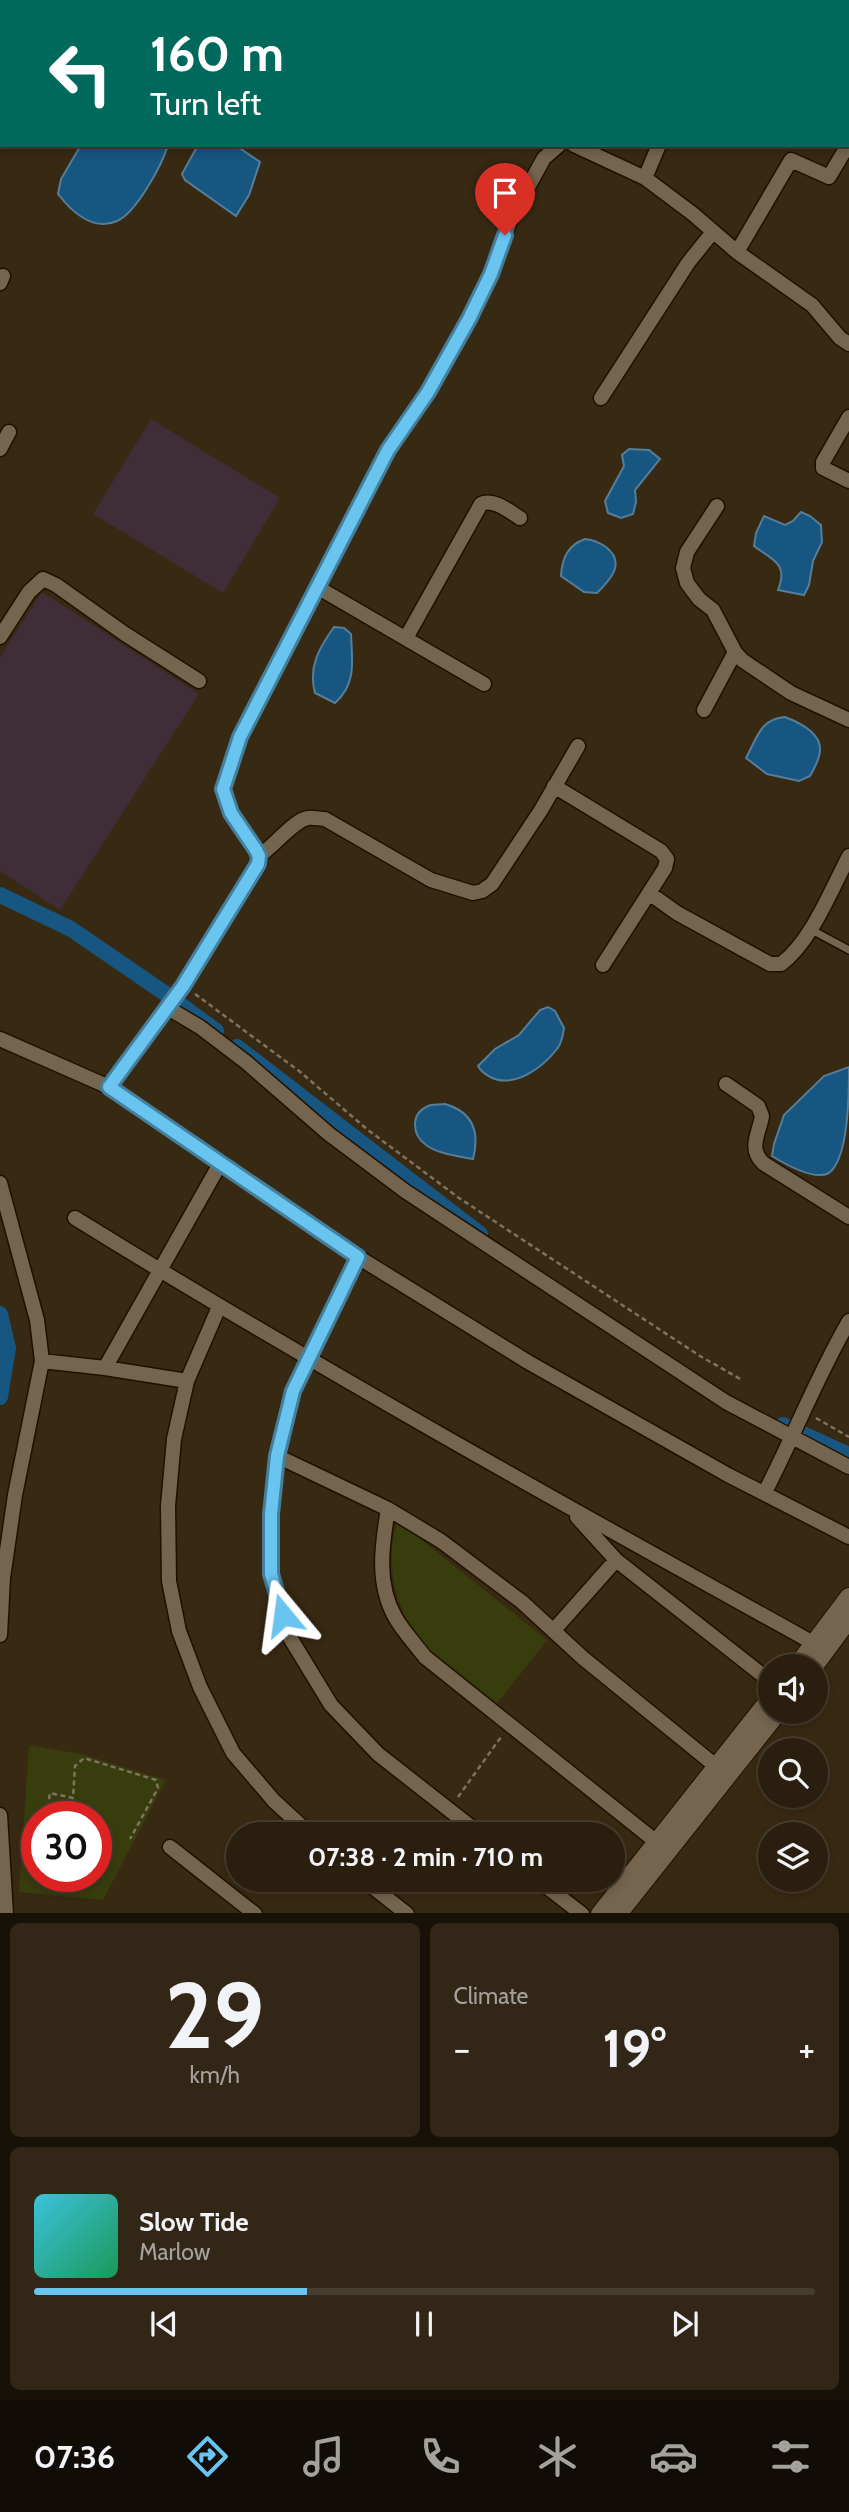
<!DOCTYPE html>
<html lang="en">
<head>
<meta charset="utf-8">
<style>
	body { margin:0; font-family:Cabin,sans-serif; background:#322717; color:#f1f3f6; height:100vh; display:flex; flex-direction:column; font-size:26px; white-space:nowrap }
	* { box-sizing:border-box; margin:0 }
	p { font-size:23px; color:#a5a29e }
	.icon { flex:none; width:38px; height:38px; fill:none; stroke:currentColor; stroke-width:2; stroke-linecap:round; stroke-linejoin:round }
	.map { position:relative; height:1913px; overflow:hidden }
	.details { display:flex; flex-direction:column; gap:10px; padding:10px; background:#171108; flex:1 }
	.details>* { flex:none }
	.banner { position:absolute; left:0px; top:0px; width:850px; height:147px; box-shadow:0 4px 10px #0003,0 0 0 2px #463d2e; background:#00695c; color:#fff; overflow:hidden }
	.controls { position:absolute; left:758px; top:1654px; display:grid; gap:14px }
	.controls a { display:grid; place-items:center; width:70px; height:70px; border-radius:50%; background:#2a1f0e; box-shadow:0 4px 10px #0003,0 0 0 2px #463d2e; font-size:35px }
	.speed { position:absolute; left:21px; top:1801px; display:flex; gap:14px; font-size:35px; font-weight:700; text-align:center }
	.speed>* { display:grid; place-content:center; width:91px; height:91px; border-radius:50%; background:#2a1f0e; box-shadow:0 4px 10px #0003,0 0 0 2px #463d2e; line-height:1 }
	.speed .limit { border:10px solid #d22; background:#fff; color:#111 }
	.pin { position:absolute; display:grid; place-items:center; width:60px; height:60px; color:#fff; margin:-72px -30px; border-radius:50% 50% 50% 0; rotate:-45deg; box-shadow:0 0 7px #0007 }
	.pin .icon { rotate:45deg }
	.me { position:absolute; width:77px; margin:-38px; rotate:344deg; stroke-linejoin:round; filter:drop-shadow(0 0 5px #0008) }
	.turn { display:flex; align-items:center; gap:24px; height:147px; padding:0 35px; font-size:32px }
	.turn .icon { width:91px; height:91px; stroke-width:2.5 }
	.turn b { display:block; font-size:49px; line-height:60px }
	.big { font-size:52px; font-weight:700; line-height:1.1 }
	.details .widget { flex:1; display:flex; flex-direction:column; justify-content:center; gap:10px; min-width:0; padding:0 24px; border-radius:10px; background:#322717 }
	.details .dial { align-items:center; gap:0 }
	.dial b { font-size:91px; line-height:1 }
	.song { display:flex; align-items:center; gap:21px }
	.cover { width:84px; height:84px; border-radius:10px; background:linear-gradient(135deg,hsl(190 70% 55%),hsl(150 70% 35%)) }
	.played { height:7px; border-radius:4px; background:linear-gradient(90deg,#69c4f0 35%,#463d2e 35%) }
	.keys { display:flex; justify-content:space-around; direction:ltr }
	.heat { display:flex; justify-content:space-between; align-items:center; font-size:38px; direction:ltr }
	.details .tiles { flex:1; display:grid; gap:10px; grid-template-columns:1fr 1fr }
	.widget:last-child { grid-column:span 2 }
	.trip { position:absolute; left:226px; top:1822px; width:399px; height:70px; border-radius:35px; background:#2a1f0e; box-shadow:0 4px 10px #0003,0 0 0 2px #463d2e; font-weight:700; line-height:70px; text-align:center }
	.tab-bar { display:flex; height:112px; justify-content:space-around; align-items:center; background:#110c06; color:#a5a29e }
	.tab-bar .icon { width:49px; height:49px }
	.tab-bar .selected { color:#69c4f0 }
	.tab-bar b { font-size:32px; color:#f1f3f6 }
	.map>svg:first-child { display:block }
</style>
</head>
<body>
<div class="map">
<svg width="849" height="1914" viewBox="0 0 849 1914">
	<rect width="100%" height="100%" fill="#382913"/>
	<path fill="#3f2d37" d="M151,419L280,498L223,593L93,514Z
		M42,592L199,694L60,910L0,871V657Z"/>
	<path fill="#383d0e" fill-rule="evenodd" d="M398,1521L547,1640L496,1705C449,1668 400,1638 393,1574C391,1555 391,1539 398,1521Z
		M29,1745L81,1754L166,1780L103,1900L19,1892ZM37,1816H96V1876H37Z"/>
	<path fill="#175680" stroke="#557e98" stroke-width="2" d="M81,145H168C162,165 136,213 117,221C93,232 71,211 58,194L61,179Z
		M198,145H235L260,162L249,195L236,216L185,180L182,174Z
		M629,449L649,450L660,459L635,490L636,502L633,514L621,518L608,513L605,501L624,466L622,455Z
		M801,512L810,516L821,525L822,542L813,561L809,585L804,595L778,590C789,563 772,560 754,546L756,533L764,516L785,525L793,521Z
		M585,539C594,540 598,542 606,547C626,563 611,579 597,593L584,592L561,576C562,558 568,545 585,539Z
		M334,627L344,628L351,634C352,661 357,683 335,703L315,693C308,667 319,648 334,627Z
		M785,717C798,722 821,732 820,750C820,758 814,769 810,776L799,781L767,774L746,758C757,738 760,719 785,717Z
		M548,1007L555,1011L564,1028C563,1035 562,1043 557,1049C542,1068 514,1089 490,1077C484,1073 481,1072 478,1066L495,1049L519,1035L540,1010Z
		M849,1067C849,1092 849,1158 829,1173C814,1181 785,1164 772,1156L774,1144L784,1115L824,1076Z
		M445,1104C473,1112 480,1132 473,1159C458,1156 438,1154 426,1145C412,1135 410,1114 428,1106C432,1104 440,1105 445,1104Z"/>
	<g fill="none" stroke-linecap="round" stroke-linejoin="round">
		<path stroke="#175680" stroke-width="16" d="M0,895L71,929L163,992L216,1031
			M237,1047L480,1234
			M0,1314L8,1348L0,1397
			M783,1425L849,1455"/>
		<g stroke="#1f1100" stroke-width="10">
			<path id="service" d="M810,929L849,950"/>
		</g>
		<g stroke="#1f1100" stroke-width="17">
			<path id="minor" d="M471,2V0
				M574,145L645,178L693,214L737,252L812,305L840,338L849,344
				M645,178L659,145
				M737,252L791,160L829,177L848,145
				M0,283L3,276
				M601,398L688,263L712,233
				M849,417L823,462V468L849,481
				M0,449L9,432
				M717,506L687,552L683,568L687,583L699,599L713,610L735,652L742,660L791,693L849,720
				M317,587L484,684
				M0,637L29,592L43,579L56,585L125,634L199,681
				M406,638L481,504C493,498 509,511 520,518
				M704,710L735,652
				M554,786L661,851L667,859L665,868L603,965
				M259,856C273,847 294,820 308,818C313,817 320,819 325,819L431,880L473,893L482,891L492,884L541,810L578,746
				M649,893L677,913L770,964H781C811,942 831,890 849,856
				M168,1008L200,1027L246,1062L329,1134L405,1191L726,1402L849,1467
				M0,1039L109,1087L358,1257L528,1362L728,1475L849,1537
				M726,1084L758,1106L762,1116C759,1134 748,1148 763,1163L849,1217
				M109,1087L183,986L259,864V856L231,813L223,789L240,738L388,450L428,392L469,319L490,274L512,216L544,158L559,145
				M0,1183L37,1320L42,1361L15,1495L3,1578L0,1635
				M75,1218C317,1368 566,1506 815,1644
				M358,1257L293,1390L286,1416L277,1456L271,1514V1574L289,1636L331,1705L378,1754L480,1834
				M219,1307L187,1381L174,1439L168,1506L169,1581L179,1631L200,1687L233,1753L274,1801L310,1834
				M42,1361L105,1368L187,1381
				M105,1368L221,1162
				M277,1456L388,1509L441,1541L522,1602L583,1658L717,1767
				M765,1492C794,1436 817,1376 849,1321
				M388,1509C382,1545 376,1583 395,1617C403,1631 415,1644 425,1657L664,1848
				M577,1517L616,1560L770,1681
				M554,1630L616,1560
				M0,1815L6,1914
				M170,1847L255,1914
				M364,1880L407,1914
				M538,1880L582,1914"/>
		</g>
		<g stroke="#1f1100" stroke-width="20">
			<path id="tertiary" d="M797,1666L849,1597
				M814,1666L849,1619
				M600,1914L770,1699
				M618,1914L778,1712"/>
		</g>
		<path stroke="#7f7260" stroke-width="2.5" stroke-dasharray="5 3.5" stroke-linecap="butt" d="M195,994L299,1071L368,1130L459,1198L700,1356L742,1380
			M816,1418L849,1437
			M458,1797L501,1737
			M46,1816L50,1793L73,1798L75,1766L84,1758L156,1780L158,1788L130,1839
			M432,1834L440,1822
			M396,1888L402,1880"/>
		<use href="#service" stroke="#75654e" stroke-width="7"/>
		<use href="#minor" stroke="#75654e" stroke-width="14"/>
		<use href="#tertiary" stroke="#75654e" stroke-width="18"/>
	</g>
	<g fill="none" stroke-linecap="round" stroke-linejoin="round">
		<g stroke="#447f9c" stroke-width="18">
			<path id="route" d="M283,1615L271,1574V1514L277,1456L293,1391L358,1257L109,1087L183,986L258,864L259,856L256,850L231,813L223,789L240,737L388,450L428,392L469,319L491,274L505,235"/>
		</g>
		<use href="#route" stroke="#69c4f0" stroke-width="12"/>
	</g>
</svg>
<div class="controls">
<a><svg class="icon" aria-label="sound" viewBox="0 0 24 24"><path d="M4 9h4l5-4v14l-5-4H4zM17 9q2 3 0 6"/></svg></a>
<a><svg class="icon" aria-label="search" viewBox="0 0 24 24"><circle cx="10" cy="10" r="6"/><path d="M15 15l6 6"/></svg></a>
<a><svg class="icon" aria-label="layers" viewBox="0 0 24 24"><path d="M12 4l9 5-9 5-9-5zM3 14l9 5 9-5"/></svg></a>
</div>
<div class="speed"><div class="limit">30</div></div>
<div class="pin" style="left:505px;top:235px;background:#d93025"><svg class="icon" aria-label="arrive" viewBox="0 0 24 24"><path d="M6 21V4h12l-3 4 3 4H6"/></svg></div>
<svg class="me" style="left:283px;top:1615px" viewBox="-20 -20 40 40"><path d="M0-17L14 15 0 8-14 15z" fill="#69c4f0" stroke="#fff" stroke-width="4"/></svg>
<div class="trip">07:38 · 2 min · 710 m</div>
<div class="banner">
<div class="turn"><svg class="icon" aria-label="left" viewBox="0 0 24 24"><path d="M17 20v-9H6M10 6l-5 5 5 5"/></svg><div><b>160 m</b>Turn left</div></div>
</div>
</div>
<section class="details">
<div class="tiles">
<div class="widget dial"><b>29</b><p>km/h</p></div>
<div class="widget"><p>Climate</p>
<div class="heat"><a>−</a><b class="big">19°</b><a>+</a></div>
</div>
<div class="widget">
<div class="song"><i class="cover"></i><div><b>Slow Tide</b><p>Marlow</p></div></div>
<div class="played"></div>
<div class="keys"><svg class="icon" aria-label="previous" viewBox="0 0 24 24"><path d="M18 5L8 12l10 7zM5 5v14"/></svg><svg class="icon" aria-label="pause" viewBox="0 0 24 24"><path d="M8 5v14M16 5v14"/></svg><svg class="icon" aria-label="next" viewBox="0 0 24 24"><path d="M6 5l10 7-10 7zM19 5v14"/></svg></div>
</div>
</div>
</section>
<nav class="tab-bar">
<b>07:36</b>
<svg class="icon selected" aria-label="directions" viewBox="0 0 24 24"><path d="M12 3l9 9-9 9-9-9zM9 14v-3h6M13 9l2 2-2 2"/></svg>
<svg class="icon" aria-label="music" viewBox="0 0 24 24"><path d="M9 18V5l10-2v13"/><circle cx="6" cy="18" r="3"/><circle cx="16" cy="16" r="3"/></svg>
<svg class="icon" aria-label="phone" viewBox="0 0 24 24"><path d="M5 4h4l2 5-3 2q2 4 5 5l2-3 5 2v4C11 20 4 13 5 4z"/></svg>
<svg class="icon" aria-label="climate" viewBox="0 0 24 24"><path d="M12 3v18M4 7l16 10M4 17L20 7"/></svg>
<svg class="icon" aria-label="car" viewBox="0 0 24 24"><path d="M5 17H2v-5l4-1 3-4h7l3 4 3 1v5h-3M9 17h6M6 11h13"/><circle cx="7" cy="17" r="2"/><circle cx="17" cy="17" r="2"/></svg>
<svg class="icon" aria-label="filters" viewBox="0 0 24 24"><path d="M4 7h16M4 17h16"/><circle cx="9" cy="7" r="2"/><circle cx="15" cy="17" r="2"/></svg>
</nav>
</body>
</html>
